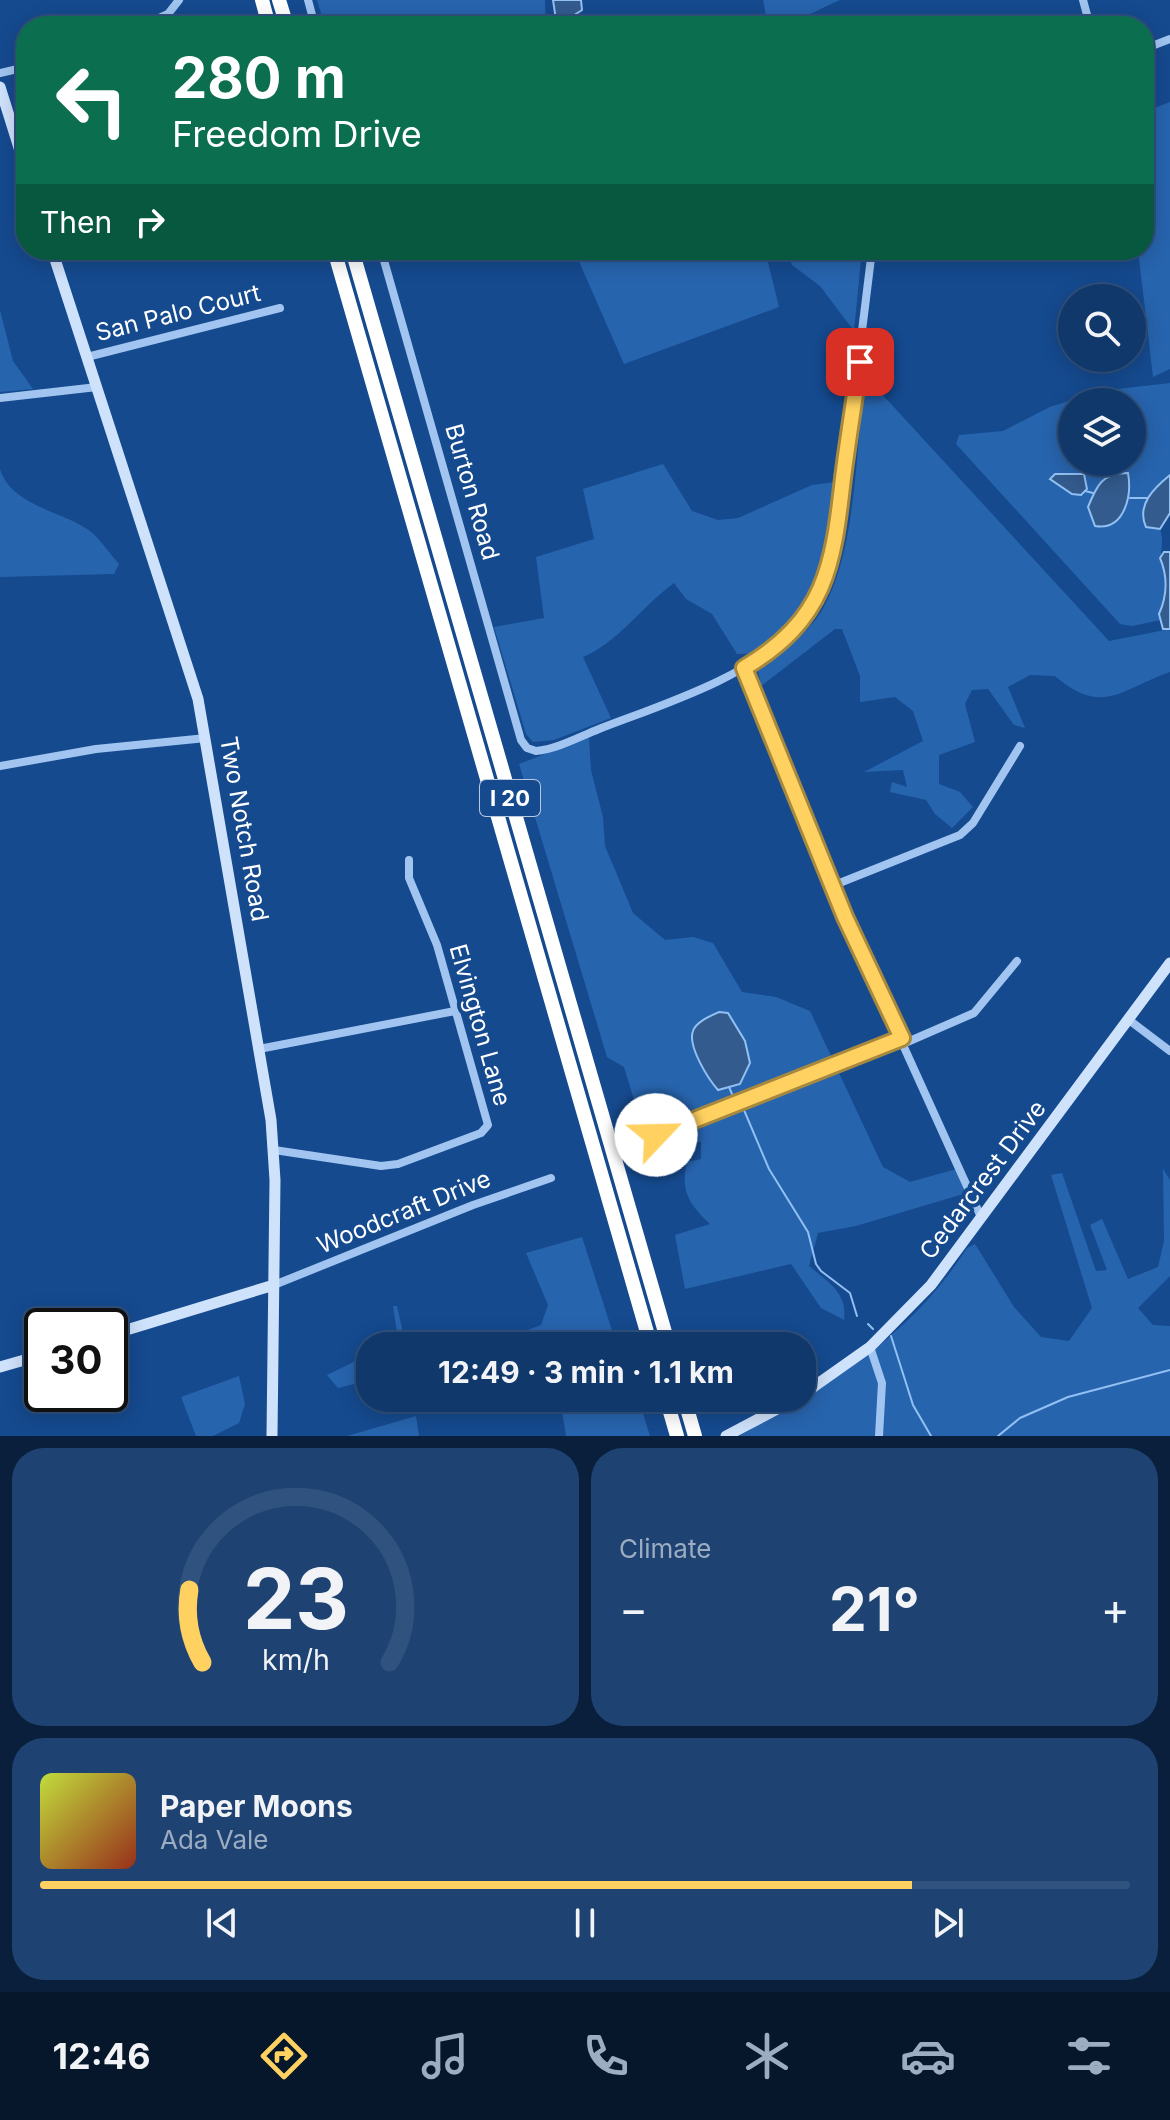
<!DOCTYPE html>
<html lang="en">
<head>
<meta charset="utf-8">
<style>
	body { margin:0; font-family:Inter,sans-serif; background:#1e4373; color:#f1f3f6; height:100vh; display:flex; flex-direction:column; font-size:30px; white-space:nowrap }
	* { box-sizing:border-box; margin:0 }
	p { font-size:26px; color:#9cacc1 }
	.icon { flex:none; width:44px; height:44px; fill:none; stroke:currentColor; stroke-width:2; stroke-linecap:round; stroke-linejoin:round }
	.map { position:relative; height:1436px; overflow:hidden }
	.drawer { display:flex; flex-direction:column; gap:12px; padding:12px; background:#091f3b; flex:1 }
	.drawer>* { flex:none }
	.hud { position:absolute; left:16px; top:16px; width:1138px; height:244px; border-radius:32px; box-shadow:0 4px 20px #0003,0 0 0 2px #30527e; background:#0b6e4f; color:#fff; overflow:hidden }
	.tools { position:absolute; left:1058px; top:284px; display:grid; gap:16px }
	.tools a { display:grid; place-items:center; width:88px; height:88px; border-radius:50%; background:#10386b; box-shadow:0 4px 20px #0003,0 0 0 2px #30527e; font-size:40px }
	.speed { position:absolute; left:24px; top:1308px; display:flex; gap:16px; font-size:40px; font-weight:700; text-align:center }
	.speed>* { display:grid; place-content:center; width:104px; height:104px; border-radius:50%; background:#10386b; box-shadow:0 4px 20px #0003,0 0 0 2px #30527e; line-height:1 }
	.speed .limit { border:4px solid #111; border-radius:12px; background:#fff; color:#111 }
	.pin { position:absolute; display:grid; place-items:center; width:68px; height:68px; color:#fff; margin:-34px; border-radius:16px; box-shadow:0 4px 12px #0006 }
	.me { position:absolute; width:88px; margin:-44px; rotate:66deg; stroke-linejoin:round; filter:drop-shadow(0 0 6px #0008) }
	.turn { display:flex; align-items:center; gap:28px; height:168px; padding:0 24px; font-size:36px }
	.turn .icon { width:104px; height:104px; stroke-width:2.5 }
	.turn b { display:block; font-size:56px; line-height:68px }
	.then { display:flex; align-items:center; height:76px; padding:0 24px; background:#0003; gap:16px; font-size:30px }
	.big { font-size:60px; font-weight:700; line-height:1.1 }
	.drawer .tile { flex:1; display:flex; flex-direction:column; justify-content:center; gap:12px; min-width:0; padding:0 28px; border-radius:32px; background:#1e4373 }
	.drawer .dial { align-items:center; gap:0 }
	.dial svg { height:208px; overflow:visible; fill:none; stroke:#30527e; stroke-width:7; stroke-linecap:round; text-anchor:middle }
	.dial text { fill:#f1f3f6; stroke:none }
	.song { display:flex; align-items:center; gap:24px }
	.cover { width:96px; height:96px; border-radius:12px; background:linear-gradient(135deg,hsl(70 70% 55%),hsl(10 70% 35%)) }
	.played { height:8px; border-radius:4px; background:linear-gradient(90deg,#ffd160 80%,#30527e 80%) }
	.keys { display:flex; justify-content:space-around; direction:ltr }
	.heat { display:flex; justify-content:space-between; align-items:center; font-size:44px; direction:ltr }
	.drawer .tiles { flex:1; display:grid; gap:12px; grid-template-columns:1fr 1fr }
	.tile:last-child { grid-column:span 2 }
	.trip { position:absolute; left:356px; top:1332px; width:460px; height:80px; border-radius:32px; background:#10386b; box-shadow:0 4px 20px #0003,0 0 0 2px #30527e; font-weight:700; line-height:80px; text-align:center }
	.menu { display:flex; height:128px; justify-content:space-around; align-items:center; background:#06162b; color:#9cacc1 }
	.menu .icon { width:56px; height:56px }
	.menu .selected { color:#ffd160 }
	.menu b { font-size:36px; color:#f1f3f6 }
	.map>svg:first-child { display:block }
</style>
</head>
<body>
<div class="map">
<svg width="1170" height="1436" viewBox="0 0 1170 1436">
	<rect width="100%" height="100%" fill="#154a8f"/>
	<path fill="#2764ae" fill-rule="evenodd" d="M317,0H545L546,26H325Z
		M763,0H840L784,26H768Z
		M1170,102V369L1153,377L1138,250H1144V112Z
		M574,250H765L779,307L624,364Z
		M787,250H862L854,331L820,286L792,265Z
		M0,310L13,361L33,389L0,392Z
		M1170,383V475L1155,488L1156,529H1160C1165,544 1159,551 1162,562C1165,582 1167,595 1159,614L1161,620L1132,626L1120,624L956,444L959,435L1003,431L1050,407L1100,391ZM1072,402H1132V462H1072Z
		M864,390L880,392L1109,641L1170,629V672C1121,689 1103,717 1055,676L1030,675L1008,687L1025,728L1014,725L988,689L972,690L965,704L975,742L939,755V784L960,792L973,807L952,828L935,814L926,800L890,792L892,782L907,787L903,770L864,772L923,741L913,711L895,697L860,702V676L842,629H835L761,686L758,670C780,653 806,635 821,612C856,554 855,457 864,390Z
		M663,464L692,511L718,520L738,518L812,485L835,482C832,537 811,657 737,654L712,614L686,599L674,583C642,606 619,642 583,657L611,718L554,740L533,742L526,734L494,627L544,618L536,557L594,539L583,489Z
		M0,469C11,506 65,512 90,531C101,540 110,554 119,564L114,574L0,577Z
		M589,737L591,770L603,817L605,846L633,913L665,940L693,937L713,943L742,992L776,997L810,1011L883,1167L910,1182L960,1168L970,1192L856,1226L818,1233L809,1266C828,1282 848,1293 844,1320L821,1308L791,1264L685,1289L675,1235L710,1224C689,1204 680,1191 687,1162L701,1159V1142L675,1138L664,1119L643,1129L624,1067L607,1057L519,764Z
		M1163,1169L1170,1180V1276L1138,1308L1153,1325L1170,1326V1436H739C828,1384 909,1339 967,1248L975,1244L1014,1307L1041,1337L1069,1341L1092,1308L1051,1175L1062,1173L1096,1271L1107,1270L1090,1225L1102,1219L1128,1279L1158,1267L1164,1241Z
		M582,1237L617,1346H484L541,1325L548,1305L526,1253Z
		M393,1306H397L406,1346H386L390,1340L398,1339Z
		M370,1354V1380L338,1388L327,1375Z
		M239,1376L245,1404L239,1423L213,1436H196L181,1397Z
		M560,1398H638L650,1436H566Z
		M416,1416L419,1436H347Z"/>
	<path fill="#335b8d" stroke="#93c0f3" stroke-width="2" d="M553,0H581L582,10L568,19L556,20Z
		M1128,473C1132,495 1125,531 1095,526L1088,507C1097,485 1102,473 1128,473Z
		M1055,474H1084L1087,489L1081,495L1072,494L1050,479Z
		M1170,475V513L1160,529L1146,527C1136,505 1154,488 1170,475Z
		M1164,552H1170V629H1163L1159,614C1167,596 1168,577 1160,558Z
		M719,1012L728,1013L745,1041L750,1063L740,1084L718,1090C709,1080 687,1046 693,1031C696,1022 710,1016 719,1012Z"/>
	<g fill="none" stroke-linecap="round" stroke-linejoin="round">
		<path stroke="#93c0f3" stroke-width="2" d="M1085,491L1093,493
			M1130,498H1147
			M729,1087L732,1094
			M741,1103L769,1169L808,1232L816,1264L821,1271L850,1293L857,1316
			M868,1324L873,1329
			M891,1336L913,1405L931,1436
			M998,1436L1020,1418L1068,1397L1170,1370"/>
		<path stroke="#a1c5f0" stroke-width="8" d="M308,0L315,26
			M1083,0L1090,26
			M1056,24V26
			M142,26L168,14L179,0
			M1144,49L1170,39
			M0,73L26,67
			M381,250L521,740L527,748L536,751C557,749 579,737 599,729C661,705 748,678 794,630C816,608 828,580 835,549L872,250
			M87,357L280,308
			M0,398L97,387
			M744,668L845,917L981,1217
			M0,766L96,749L206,738
			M832,886L960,835L973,823L1020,746
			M1129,1020L1170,1051
			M905,1043L974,1013L1017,961
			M259,1049L455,1011
			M656,1135L902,1038
			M274,1150L381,1166L398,1164L481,1133L488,1125L437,945L409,878V860
			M274,1285L473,1205L551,1178
			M870,1347L882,1383L879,1436"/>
		<path stroke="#cfe2fb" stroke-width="11" d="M0,87L26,170
			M52,250L198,699L271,1120L275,1180L272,1436
			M110,1335L274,1285
			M0,1367L42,1355
			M802,1395L870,1347L931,1285L1170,963
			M726,1436L798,1398"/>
		<path stroke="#fff" stroke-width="14" d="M262,0L269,26
			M279,0L287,26
			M334,250L651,1346
			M352,250L669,1346
			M666,1398L677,1436
			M684,1398L695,1436"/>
	</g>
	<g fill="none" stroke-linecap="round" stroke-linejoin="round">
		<g stroke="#a6883e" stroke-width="20">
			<path id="route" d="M656,1135L902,1038L845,917L744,668C826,619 833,567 843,478C848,439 854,401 860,362"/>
		</g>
		<use href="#route" stroke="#ffd160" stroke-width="14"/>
	</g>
	<g text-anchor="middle" stroke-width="8" stroke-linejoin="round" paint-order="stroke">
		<rect fill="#154a8f" stroke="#b9c9dd" stroke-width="2" x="480" y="780" width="60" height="36" rx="6"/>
		<g font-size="22" font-weight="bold" fill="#fff">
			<text x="510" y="806">I 20</text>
		</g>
		<g font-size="24" fill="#fff" stroke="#154a8f">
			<text transform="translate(178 313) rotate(-14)" y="8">San Palo Court</text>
			<text transform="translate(472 492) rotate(74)" y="8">Burton Road</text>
			<text transform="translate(244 829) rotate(80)" y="8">Two Notch Road</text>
			<text transform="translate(480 1025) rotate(74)" y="8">Elvington Lane</text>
			<text transform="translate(983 1180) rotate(-53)" y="8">Cedarcrest Drive</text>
			<text transform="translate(404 1212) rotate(-22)" y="8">Woodcraft Drive</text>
		</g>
	</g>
</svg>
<div class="tools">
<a><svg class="icon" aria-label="search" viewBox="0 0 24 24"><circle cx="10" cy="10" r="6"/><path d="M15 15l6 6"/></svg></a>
<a><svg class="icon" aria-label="layers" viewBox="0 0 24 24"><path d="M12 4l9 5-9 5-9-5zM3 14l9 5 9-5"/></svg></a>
</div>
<div class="speed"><div class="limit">30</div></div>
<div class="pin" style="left:860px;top:362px;background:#d93025"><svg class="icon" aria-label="arrive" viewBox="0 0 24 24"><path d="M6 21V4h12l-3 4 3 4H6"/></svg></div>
<svg class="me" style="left:656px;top:1135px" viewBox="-20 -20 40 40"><circle r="19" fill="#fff"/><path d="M0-13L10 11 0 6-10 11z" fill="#ffd160"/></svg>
<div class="trip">12:49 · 3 min · 1.1 km</div>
<div class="hud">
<div class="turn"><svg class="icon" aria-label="left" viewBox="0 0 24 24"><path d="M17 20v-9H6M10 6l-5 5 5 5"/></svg><div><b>280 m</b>Freedom Drive</div></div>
<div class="then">Then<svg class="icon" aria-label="right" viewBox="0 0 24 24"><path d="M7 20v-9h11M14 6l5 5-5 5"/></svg></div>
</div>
</div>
<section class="drawer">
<div class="tiles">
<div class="tile dial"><svg viewBox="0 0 100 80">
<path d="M14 69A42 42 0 1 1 86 69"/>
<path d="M14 69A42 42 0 0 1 9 41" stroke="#ffd160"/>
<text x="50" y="56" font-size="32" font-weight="700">23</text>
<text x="50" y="72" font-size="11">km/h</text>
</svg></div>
<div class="tile"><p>Climate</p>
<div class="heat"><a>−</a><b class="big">21°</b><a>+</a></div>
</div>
<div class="tile">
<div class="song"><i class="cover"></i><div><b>Paper Moons</b><p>Ada Vale</p></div></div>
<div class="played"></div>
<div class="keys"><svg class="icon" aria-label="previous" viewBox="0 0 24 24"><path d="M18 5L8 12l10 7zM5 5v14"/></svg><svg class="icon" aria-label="pause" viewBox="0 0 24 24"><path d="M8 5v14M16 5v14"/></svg><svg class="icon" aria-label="next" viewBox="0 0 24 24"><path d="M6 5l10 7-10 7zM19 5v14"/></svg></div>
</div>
</div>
</section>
<nav class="menu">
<b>12:46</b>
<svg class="icon selected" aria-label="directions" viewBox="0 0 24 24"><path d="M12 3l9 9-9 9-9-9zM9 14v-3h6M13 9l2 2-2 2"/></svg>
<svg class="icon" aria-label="music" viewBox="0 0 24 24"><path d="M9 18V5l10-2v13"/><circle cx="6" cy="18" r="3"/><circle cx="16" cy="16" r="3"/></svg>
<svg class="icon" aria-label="phone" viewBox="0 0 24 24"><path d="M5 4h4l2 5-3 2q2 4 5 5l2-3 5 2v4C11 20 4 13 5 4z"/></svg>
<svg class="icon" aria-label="climate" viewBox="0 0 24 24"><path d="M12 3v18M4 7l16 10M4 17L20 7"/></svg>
<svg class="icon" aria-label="car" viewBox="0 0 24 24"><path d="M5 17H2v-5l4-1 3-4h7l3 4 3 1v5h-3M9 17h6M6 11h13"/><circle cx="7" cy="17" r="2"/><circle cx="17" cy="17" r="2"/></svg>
<svg class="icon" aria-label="filters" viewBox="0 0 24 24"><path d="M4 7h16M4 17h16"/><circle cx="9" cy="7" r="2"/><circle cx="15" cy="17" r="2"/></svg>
</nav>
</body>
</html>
